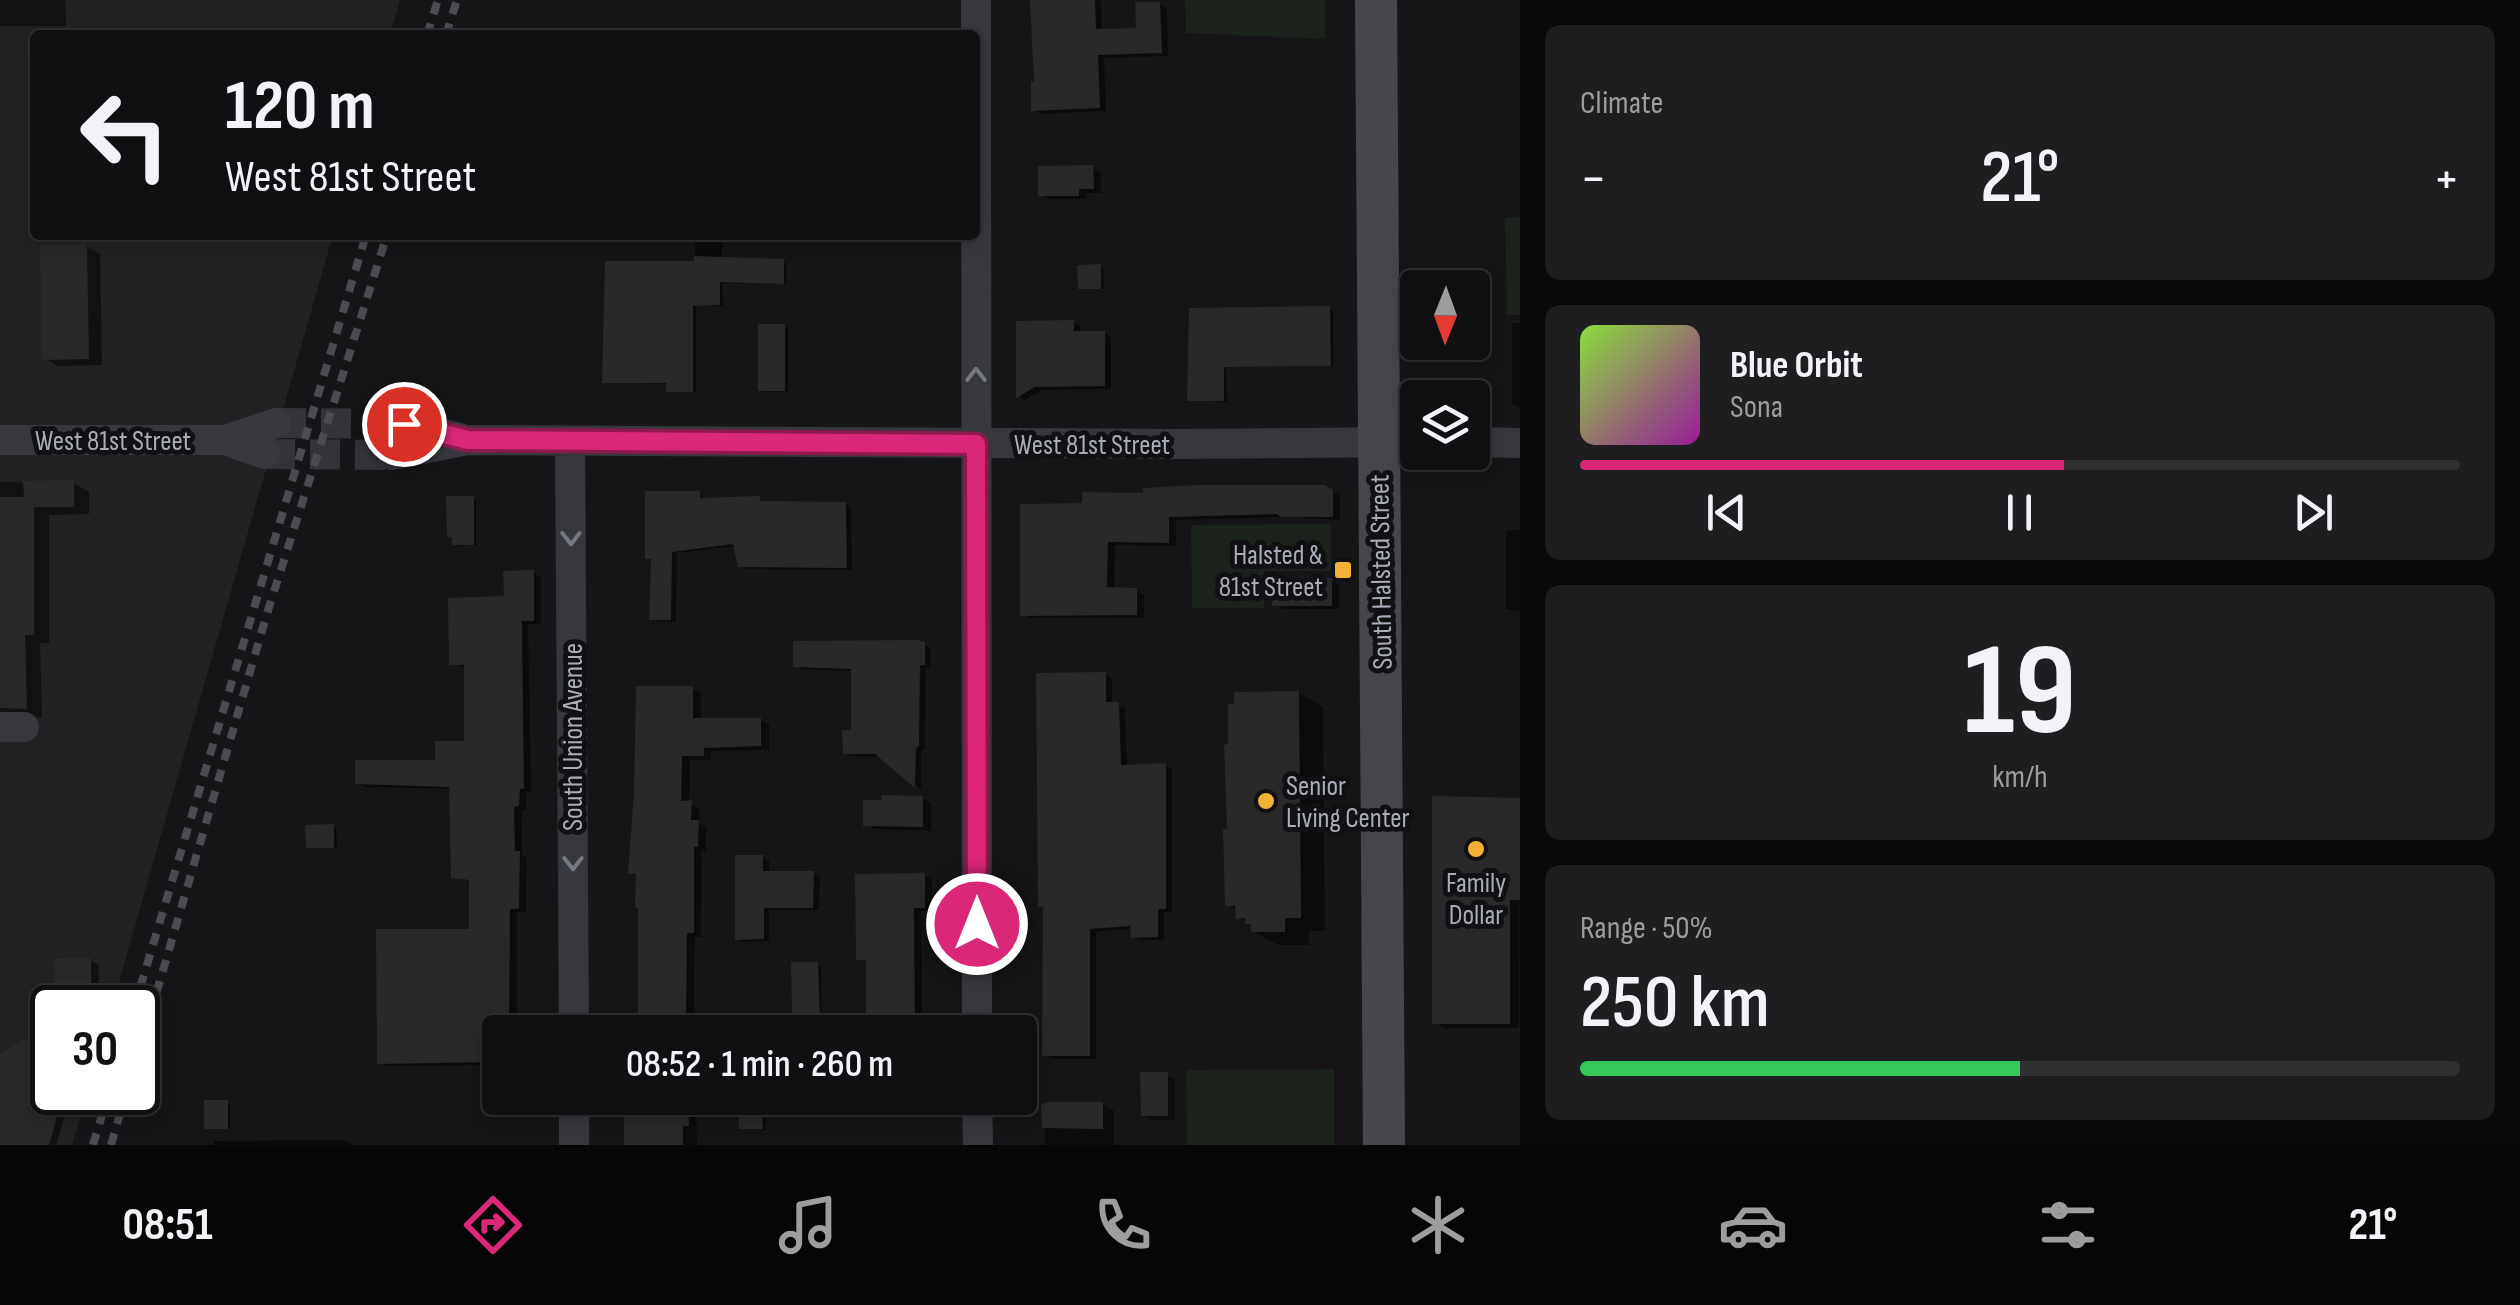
<!DOCTYPE html>
<html lang="en">
<head>
<meta charset="utf-8">
<style>
	body { margin:0; font-family:"Sofia Sans Condensed",sans-serif; background:#1e1e20; color:#f1f3f6; height:100vh; display:flex; flex-direction:column; font-size:38px; white-space:nowrap }
	* { box-sizing:border-box; margin:0 }
	p { font-size:32px; color:#9c9d9f }
	.icon { flex:none; width:55px; height:55px; fill:none; stroke:currentColor; stroke-width:2; stroke-linecap:round; stroke-linejoin:round }
	.map { position:relative; flex:1; overflow:hidden }
	.drawer { display:flex; flex-direction:column; gap:25px; padding:25px; background:#09090a; width:1000px }
	.drawer>* { flex:none }
	.banner { position:absolute; left:30px; top:30px; width:950px; height:210px; border-radius:10px; box-shadow:0 5px 15px #0003,0 0 0 2px #303032; background:#101012; color:#f1f3f6; overflow:hidden }
	.needle { width:65px; rotate:181deg }
	.tools { position:absolute; left:1400px; top:270px; display:grid; gap:20px }
	.tools a { display:grid; place-items:center; width:90px; height:90px; border-radius:10px; background:#101012; box-shadow:0 5px 15px #0003,0 0 0 2px #303032; font-size:50px }
	.speed { position:absolute; left:30px; top:985px; display:flex; gap:20px; font-size:50px; font-weight:700; text-align:center }
	.speed>* { display:grid; place-content:center; width:130px; height:130px; border-radius:50%; background:#101012; box-shadow:0 5px 15px #0003,0 0 0 2px #303032; line-height:1 }
	.speed .limit { border:5px solid #111; border-radius:15px; background:#fff; color:#111 }
	.pin { position:absolute; display:grid; place-items:center; width:85px; height:85px; color:#fff; margin:-42px; border:5px solid #fff; border-radius:50%; box-shadow:0 2px 10px #0007 }
	.me { position:absolute; width:110px; margin:-55px; rotate:0deg; stroke-linejoin:round; filter:drop-shadow(0 0 8px #0008) }
	.turn { display:flex; align-items:center; gap:35px; height:210px; padding:0 30px; font-size:45px }
	.turn .icon { width:130px; height:130px; stroke-width:2.5 }
	.turn b { display:block; font-size:70px; line-height:85px }
	.big { font-size:75px; font-weight:600; line-height:1.1 }
	.drawer .tile { flex:1; display:flex; flex-direction:column; justify-content:center; gap:15px; min-width:0; padding:0 35px; border-radius:15px; background:#1e1e20 }
	.drawer .dial { align-items:center; gap:0 }
	.dial b { font-size:130px; line-height:1 }
	.song { display:flex; align-items:center; gap:30px }
	.cover { width:120px; height:120px; border-radius:15px; background:linear-gradient(135deg,hsl(90 70% 55%),hsl(300 70% 35%)) }
	.played { height:10px; border-radius:5px; background:linear-gradient(90deg,#db2777 55%,#303032 55%) }
	.keys { display:flex; justify-content:space-around; direction:ltr }
	.heat { display:flex; justify-content:space-between; align-items:center; font-size:55px; direction:ltr }
	.charge { height:15px; border-radius:8px; background:linear-gradient(90deg,#34c759 50%,#303032 0) }
	.trip { position:absolute; left:482px; top:1015px; width:555px; height:100px; border-radius:10px; background:#101012; box-shadow:0 5px 15px #0003,0 0 0 2px #303032; font-weight:600; line-height:100px; text-align:center }
	.dock { display:flex; height:160px; justify-content:space-around; align-items:center; background:#060607; color:#9c9d9f }
	.dock .icon { width:70px; height:70px }
	.dock .active { color:#db2777 }
	.dock b { font-size:45px; color:#f1f3f6 }
	main { display:flex; flex:1; min-height:0 }
	.map>svg:first-child { display:block }
</style>
</head>
<body>
<main>
<div class="map">
<svg width="1520" height="1145" viewBox="0 0 1520 1145">
	<rect width="100%" height="100%" fill="#161618"/>
	<path fill="#222225" d="M0,0H400L390,35H35V235H333L112,1007L52,1008V1092L87,1093L72,1145H0Z"/>
	<path fill="#1c231d" d="M1185,0H1325V39L1186,33Z
		M1520,217V315H1507L1505,218Z
		M1331,524V571H1264V608H1192L1191,525Z
		M1334,1069V1145H1187L1186,1070Z"/>
	<path fill="#0007" d="M0,0H65L66,26H0Z
		M1033,0H1101L1102,31L1138,30L1160,5L1167,9L1168,56L1104,58L1106,111L1041,114L1034,110L1037,85Z
		M1092,168L1101,173V193H1087L1086,199H1049L1041,194Z
		M695,235H722V258L783,262L786,263L787,284L722,283L723,306H696V392H672L669,384L604,382L695,263Z
		M87,247L100,254L102,365L57,366L45,358Z
		M1100,267L1103,268L1104,289L1080,288Z
		M1330,309L1333,310V366L1226,367L1227,402L1189,400L1191,310Z
		M1074,323L1080,326V333H1104L1111,337V389L1042,390L1025,400L1019,396Z
		M1512,323H1520V408L1512,403Z
		M784,327L788,328V392H764L761,390Z
		M0,482L73,483L89,492V514L49,515V643H40L42,717L0,719Z
		M1324,488L1340,496V520L1286,517L1176,520V546L1115,545L1114,590H1136L1144,595V618H1030L1023,614L1085,506Z
		M699,493L705,500L760,499L765,502L846,504L851,508L852,570L746,569L740,566L736,546L677,553L676,622L658,621L652,618L654,562L647,558Z
		M473,499L476,501V545L457,546L454,544Z
		M1506,530H1520V611L1506,609Z
		M533,573L541,577V624H528L531,791H527L526,809L521,811L522,855L527,858L526,912H517V1032H500V1065L387,1066L380,1062L472,931V882L454,877L451,789L365,787L357,783L438,762L466,743L467,668L451,663Z
		M1331,580L1339,585V609H1283L1275,604Z
		M924,644L930,648L931,667L926,668L925,749L921,751V789L881,757L851,756L845,753L854,732V671L801,669L795,665Z
		M1106,675L1112,679V705L1125,708L1127,767L1165,766L1172,769V912H1164V940H1140L1133,936V929L1096,931V1059H1052L1045,1055V909L1040,906Z
		M693,689L701,694V721L760,720L769,725V750L711,751V760H690L689,803L699,808V823L706,827V851L702,850L701,937H695L694,1032H640L641,908L638,877L630,873Z
		M1299,693L1323,707L1325,931H1309V945H1278L1253,931V926L1238,917V910L1228,905L1230,831Z
		M923,798L931,803V831L874,829L866,824Z
		M1520,800L1519,1028H1444L1434,1022Z
		M333,826L336,828L337,848L309,847Z
		M762,857L769,861V874H814L820,877L819,910H769V941L743,942L737,938Z
		M924,876L932,880V911H921L922,1032H868V962L862,958Z
		M91,961L99,965L98,999L66,998L58,994Z
		M794,964L821,966V1032H794Z
		M52,1027V1092H72L56,1145H0V1052H7Z
		M1167,1075L1175,1079V1120H1152L1143,1115Z
		M627,1098H700V1103H696L697,1145H626Z
		M872,1098H922L923,1101H879Z
		M227,1103L230,1105V1129L206,1127Z
		M1103,1104L1114,1111V1145H1045L1044,1106Z
		M761,1108L765,1110V1130L742,1128Z
		M344,1140L352,1145H214V1141Z"/>
	<path fill="#29292c" d="M1030,0H1095L1096,29L1136,28L1135,2H1160L1162,53L1098,55L1100,108L1031,111V82H1034Z
		M1093,165L1094,189H1079V196H1038V166Z
		M87,244L89,359L42,360L40,245Z
		M694,256L784,259V284L720,282V305L693,306V392H666V383H602L605,261H694Z
		M1101,264V289H1078L1077,265Z
		M1330,306L1331,366L1224,367V401H1187L1189,308Z
		M1074,320V331H1105V386L1035,387L1016,398V321Z
		M758,324H785V391H758Z
		M74,480V507H34V635H25L27,709L0,708V497H24L23,481Z
		M1197,485H1325L1333,490V517H1281L1277,514L1169,517V543L1108,542L1107,587L1137,588V615L1020,616V504L1082,503V492L1143,493V488Z
		M645,491H700V498L760,496V501L846,502L847,568L738,567L733,544L672,552L671,620H649L651,559H645Z
		M446,496H474V545H452V538L447,537Z
		M534,570V621H522L524,789H520L519,806L514,807L515,851H520L519,909H510L509,1032H500V1062L377,1064L376,929H469V880L451,878L449,787L355,784V760H435V741H464V665H449L448,598L504,596L503,571Z
		M1273,577L1332,578V606H1272Z
		M917,640L925,642V665H920L919,746L916,748L915,788L875,754H843L842,730H851V669L793,667V641Z
		M1106,672V702H1119L1121,765L1166,763V909H1158V937L1131,938L1130,926L1090,929V1056H1042L1043,907H1038L1036,673Z
		M636,686H693V718H761V746L704,748V756H682L681,801L692,800L691,820H699L698,847H694V933H687L686,1032H638V908H635L636,874H628L634,792Z
		M1299,691L1301,918H1285V932H1251V924H1245V918L1236,919L1235,906H1225L1223,829H1227L1224,745L1228,744V704H1234V692Z
		M881,795L923,796V827L863,826V800H882Z
		M1432,796L1520,798V900H1510V1024H1432Z
		M334,824V848H306L305,825Z
		M735,855H763V871H814L813,908H764V939L735,940Z
		M925,873V908H914L915,1032H866V960H856L855,874Z
		M91,958V995H55V959Z
		M791,962H818L820,1017H792Z
		M52,1024V1092H64L49,1145H0V1053Z
		M1140,1072H1168V1116H1141Z
		M624,1098H688L689,1126H683V1145H624Z
		M204,1100H228V1129H204Z
		M1049,1102H1103V1129L1042,1128L1041,1104Z
		M739,1105H762L763,1129H739Z"/>
	<g fill="none" stroke-linecap="round" stroke-linejoin="round">
		<path stroke="#333438" stroke-width="30" stroke-dasharray="30 15" stroke-linecap="butt" d="M276,423L404,424
			M265,454L392,455"/>
		<path stroke="#37383d" stroke-width="30" d="M976,0L977,1032
			M404,424L460,438
			M0,440H225L276,423
			M225,440L265,454
			M570,441L574,1032
			M1472,442L1520,443
			M392,455L467,440L1175,444L1418,442
			M0,727H24
			M574,1098V1145
			M977,1098L978,1145"/>
		<path stroke="#45474d" stroke-width="42" d="M1376,0L1384,1145"/>
		<path stroke="#4a4c52" stroke-width="8" stroke-dasharray="12 10" stroke-linecap="butt" d="M427,35L438,0
			M446,35L457,0
			M134,1008L366,235
			M138,1056L266,617L387,235
			M93,1145L109,1092
			M111,1145L126,1092"/>
	</g>
	<defs><path id="oneway-chevron" d="M-2-3.5L2.5 0L-2 3.5" fill="none" stroke-width="1.6" stroke-linecap="round" stroke-linejoin="round" transform="scale(2.5)"/></defs>
	<g stroke="#757881">
		<use href="#oneway-chevron" transform="translate(976 375) rotate(-90)"/>
		<use href="#oneway-chevron" transform="translate(571 538) rotate(90)"/>
		<use href="#oneway-chevron" transform="translate(573 863) rotate(90)"/>
	</g>
	<g fill="none" stroke-linecap="round" stroke-linejoin="round">
		<g stroke="#8e194d" stroke-width="25">
			<path id="route" d="M404,424L468,440L976,444L977,924"/>
		</g>
		<use href="#route" stroke="#db2777" stroke-width="18"/>
	</g>
	<g fill="#f2b134" stroke="#111113" stroke-width="4">
		<rect x="1333" y="560" width="20" height="20" rx="5"/>
		<circle cx="1266" cy="801" r="10"/>
		<circle cx="1476" cy="849" r="10"/>
	</g>
	<g text-anchor="middle" stroke-width="10" stroke-linejoin="round" paint-order="stroke">
		<g font-size="28" fill="#a8adb8" stroke="#111113">
			<text x="113" y="450">West 81st Street</text>
			<text x="1092" y="454">West 81st Street</text>
			<text transform="translate(1380 572) rotate(-91)" y="10">South Halsted Street</text>
			<text transform="translate(572 737) rotate(-90)" y="10">South Union Avenue</text>
		</g>
		<g font-size="28" fill="#a8adb8" stroke="#111113" text-anchor="end">
			<text x="1323" y="564">Halsted &amp;<tspan x="1323" dy="32">81st Street</tspan></text>
			<text x="1286" y="795" text-anchor="start">Senior<tspan x="1286" dy="32">Living Center</tspan></text>
			<text x="1476" y="892" text-anchor="middle">Family<tspan x="1476" dy="32">Dollar</tspan></text>
		</g>
	</g>
</svg>
<div class="tools">
<a><svg class="needle" viewBox="-14 -14 28 28"><path d="M0-13l5 13h-10z" fill="#e53935"/><path d="M0 13l5-13h-10z" fill="#9c9d9f"/></svg></a>
<a><svg class="icon" aria-label="layers" viewBox="0 0 24 24"><path d="M12 4l9 5-9 5-9-5zM3 14l9 5 9-5"/></svg></a>
</div>
<div class="speed"><div class="limit">30</div></div>
<div class="pin" style="left:404px;top:424px;background:#d93025"><svg class="icon" aria-label="arrive" viewBox="0 0 24 24"><path d="M6 21V4h12l-3 4 3 4H6"/></svg></div>
<svg class="me" style="left:977px;top:924px" viewBox="-20 -20 40 40"><circle r="17" fill="#db2777" stroke="#fff" stroke-width="3"/><path d="M0-11L8 9 0 5-8 9z" fill="#fff"/></svg>
<div class="trip">08:52 · 1 min · 260 m</div>
<div class="banner">
<div class="turn"><svg class="icon" aria-label="left" viewBox="0 0 24 24"><path d="M17 20v-9H6M10 6l-5 5 5 5"/></svg><div><b>120 m</b>West 81st Street</div></div>
</div>
</div>
<section class="drawer">
<div class="tile"><p>Climate</p>
<div class="heat"><a>−</a><b class="big">21°</b><a>+</a></div>
</div>
<div class="tile">
<div class="song"><i class="cover"></i><div><b>Blue Orbit</b><p>Sona</p></div></div>
<div class="played"></div>
<div class="keys"><svg class="icon" aria-label="previous" viewBox="0 0 24 24"><path d="M18 5L8 12l10 7zM5 5v14"/></svg><svg class="icon" aria-label="pause" viewBox="0 0 24 24"><path d="M8 5v14M16 5v14"/></svg><svg class="icon" aria-label="next" viewBox="0 0 24 24"><path d="M6 5l10 7-10 7zM19 5v14"/></svg></div>
</div>
<div class="tile dial"><b>19</b><p>km/h</p></div>
<div class="tile"><p>Range · 50%</p><b class="big">250 km</b><div class="charge"></div></div>
</section>
</main>
<nav class="dock">
<b>08:51</b>
<svg class="icon active" aria-label="directions" viewBox="0 0 24 24"><path d="M12 3l9 9-9 9-9-9zM9 14v-3h6M13 9l2 2-2 2"/></svg>
<svg class="icon" aria-label="music" viewBox="0 0 24 24"><path d="M9 18V5l10-2v13"/><circle cx="6" cy="18" r="3"/><circle cx="16" cy="16" r="3"/></svg>
<svg class="icon" aria-label="phone" viewBox="0 0 24 24"><path d="M5 4h4l2 5-3 2q2 4 5 5l2-3 5 2v4C11 20 4 13 5 4z"/></svg>
<svg class="icon" aria-label="climate" viewBox="0 0 24 24"><path d="M12 3v18M4 7l16 10M4 17L20 7"/></svg>
<svg class="icon" aria-label="car" viewBox="0 0 24 24"><path d="M5 17H2v-5l4-1 3-4h7l3 4 3 1v5h-3M9 17h6M6 11h13"/><circle cx="7" cy="17" r="2"/><circle cx="17" cy="17" r="2"/></svg>
<svg class="icon" aria-label="filters" viewBox="0 0 24 24"><path d="M4 7h16M4 17h16"/><circle cx="9" cy="7" r="2"/><circle cx="15" cy="17" r="2"/></svg>
<b>21°</b>
</nav>
</body>
</html>
